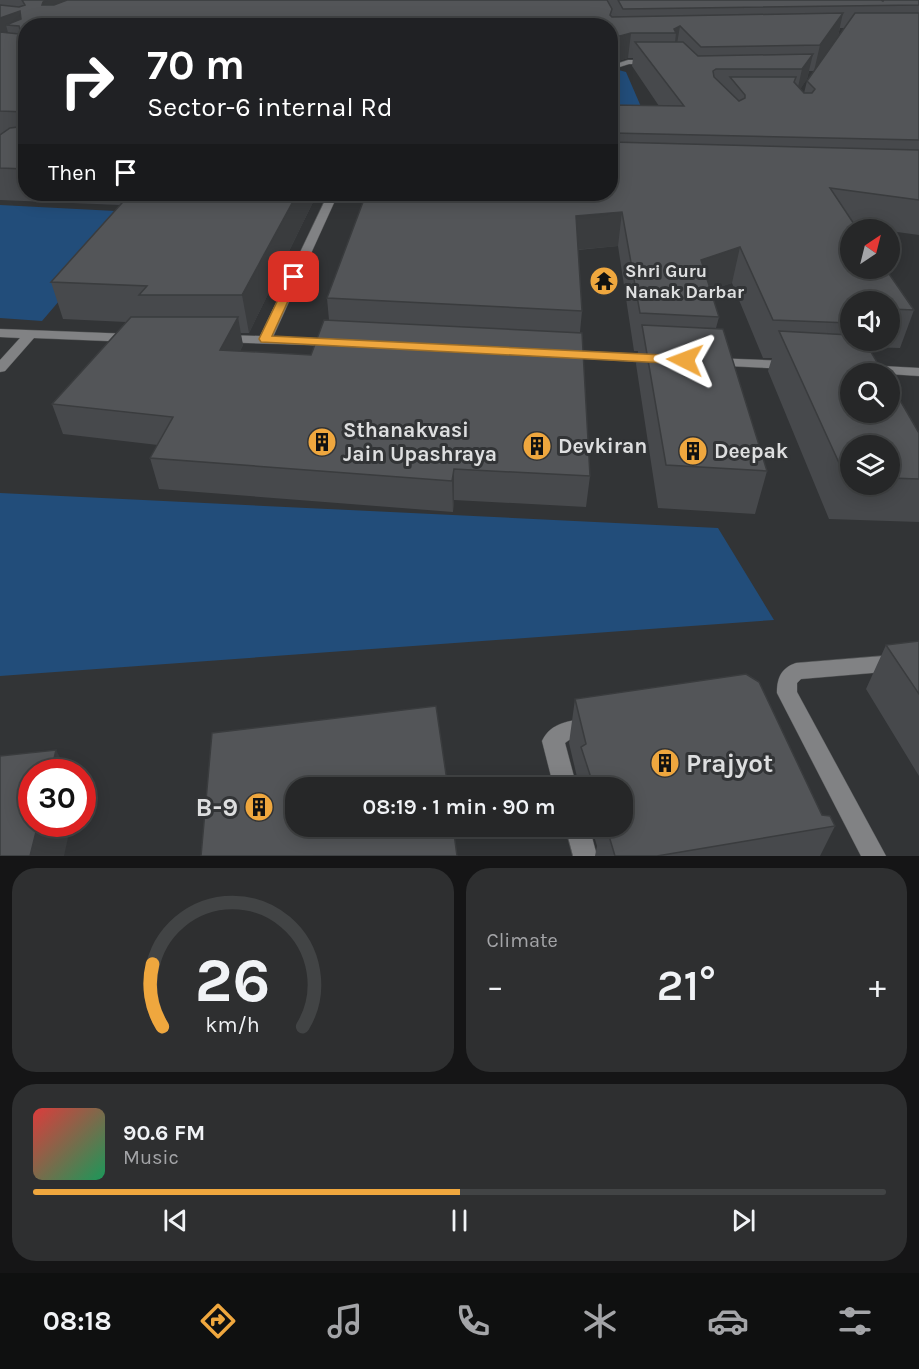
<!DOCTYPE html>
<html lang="en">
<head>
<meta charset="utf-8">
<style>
	body { margin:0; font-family:Karla,sans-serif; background:#2e2f30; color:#f1f3f6; height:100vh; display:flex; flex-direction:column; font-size:22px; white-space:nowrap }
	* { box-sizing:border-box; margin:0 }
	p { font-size:20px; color:#a4a5a8 }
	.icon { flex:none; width:33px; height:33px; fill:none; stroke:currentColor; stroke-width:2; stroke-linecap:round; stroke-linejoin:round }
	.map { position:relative; height:856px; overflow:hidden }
	.details { display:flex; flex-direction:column; gap:12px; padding:12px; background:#151516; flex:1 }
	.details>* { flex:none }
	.banner { position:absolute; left:18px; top:18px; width:600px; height:183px; border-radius:24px; box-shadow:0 3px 15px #0003,0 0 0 2px #424445; background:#202124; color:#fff; overflow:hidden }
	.needle { width:39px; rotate:35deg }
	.fabs { position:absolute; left:840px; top:219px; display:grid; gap:12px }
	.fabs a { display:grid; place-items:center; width:60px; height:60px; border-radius:50%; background:#262728; box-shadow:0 3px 15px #0003,0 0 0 2px #424445; font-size:30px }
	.speed { position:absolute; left:18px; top:759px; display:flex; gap:12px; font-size:30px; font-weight:700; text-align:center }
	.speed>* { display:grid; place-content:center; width:78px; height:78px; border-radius:50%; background:#262728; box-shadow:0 3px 15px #0003,0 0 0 2px #424445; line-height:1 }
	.speed .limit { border:9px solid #d22; background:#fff; color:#111 }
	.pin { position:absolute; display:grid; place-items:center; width:51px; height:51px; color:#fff; margin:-26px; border-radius:12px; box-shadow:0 3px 9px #0006 }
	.me { position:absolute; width:66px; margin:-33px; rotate:273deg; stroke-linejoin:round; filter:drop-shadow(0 0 4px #0008) }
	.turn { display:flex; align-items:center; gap:21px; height:126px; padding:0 30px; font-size:27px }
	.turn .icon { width:78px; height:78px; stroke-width:2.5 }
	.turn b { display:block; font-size:42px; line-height:51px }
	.then { display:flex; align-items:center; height:57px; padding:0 30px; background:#0003; gap:12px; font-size:22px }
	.big { font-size:45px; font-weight:600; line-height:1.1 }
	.details .tile { flex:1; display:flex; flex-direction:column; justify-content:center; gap:9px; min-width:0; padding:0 21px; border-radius:24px; background:#2e2f30 }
	.details .dial { align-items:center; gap:0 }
	.dial svg { height:156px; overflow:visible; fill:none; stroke:#424445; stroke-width:7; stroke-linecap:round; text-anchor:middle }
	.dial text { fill:#f1f3f6; stroke:none }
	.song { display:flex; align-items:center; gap:18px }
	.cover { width:72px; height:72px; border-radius:9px; background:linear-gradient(135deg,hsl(0 70% 55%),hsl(150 70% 35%)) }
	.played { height:6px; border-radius:3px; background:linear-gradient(90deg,#efa73e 50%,#424445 50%) }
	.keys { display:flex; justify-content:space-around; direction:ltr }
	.heat { display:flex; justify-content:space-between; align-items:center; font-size:33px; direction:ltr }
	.details .tiles { flex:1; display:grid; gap:12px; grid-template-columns:1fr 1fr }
	.tile:last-child { grid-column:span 2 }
	.trip { position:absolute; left:285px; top:777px; width:348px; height:60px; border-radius:24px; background:#262728; box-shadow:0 3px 15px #0003,0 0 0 2px #424445; font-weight:600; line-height:60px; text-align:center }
	.dock { display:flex; height:96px; justify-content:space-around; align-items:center; background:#0f1010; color:#a4a5a8 }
	.dock .icon { width:42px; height:42px }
	.dock .active { color:#efa73e }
	.dock b { font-size:27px; color:#f1f3f6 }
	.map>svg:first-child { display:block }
</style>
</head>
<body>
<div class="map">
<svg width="919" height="856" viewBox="0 0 919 856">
	<rect width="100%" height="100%" fill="#323436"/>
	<path fill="#224d7a" d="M611,68L626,72L645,116H611Z
		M0,205L135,212L42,321L0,318Z
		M0,493L718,528L774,620L0,676Z"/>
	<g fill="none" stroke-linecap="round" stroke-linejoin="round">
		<g stroke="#515354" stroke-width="1">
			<path id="minor" d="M628,60H653L657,62L653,64H629L610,70V66Z
				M328,194H338L273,337L336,339L341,340L343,343L341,346L217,342L215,339L217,336L222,335L260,336Z
				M0,329L132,334L139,338L132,342L34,338L5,371L0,372V360L20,338L0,337Z
				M564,350L656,355L663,359L656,363L559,357L557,354Z
				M713,358L788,361L795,365L788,369L708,365L706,362Z
				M863,365L919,368V376L858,372L856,369Z
				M919,653V669L801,679L797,683V692L886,856H861L777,693C777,678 781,668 796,663Z
				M589,718L597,721L600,728L597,735L569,740L565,743L577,788H554L542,741C551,722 570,721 589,718Z
				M565,826H589L597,856H573Z"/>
		</g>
		<use href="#minor" fill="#818284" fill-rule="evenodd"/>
	</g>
	<path fill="#47494c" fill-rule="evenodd" d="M0,0H607L608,2V0H919V235L890,231V230H882L856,226L914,310L900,348L868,347L919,479V522L829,519L768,371L772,358H763L732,283L710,290L719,317L716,328L767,471L755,514L658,508L636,364L638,351H634L618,246L578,250L582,311L580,332L590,476L586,507L454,500L453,512L159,489L150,458L158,445L63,434L52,404L126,322L63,319L51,282L120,205L0,200ZM26,26H610V61H618L628,58H633L632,66L659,106L610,105L327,298L329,320L311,355L240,351L243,345L240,333H249L317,194H26ZM840,28H845L807,81L804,93L800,89L807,79L809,71H814L838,36ZM850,302H890V340H850ZM850,446H890V484H850Z
		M919,641V776L866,689L886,645Z
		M575,699L822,815L835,826L820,856H595L597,846L591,826H622V788H575L577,777L569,743Z"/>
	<path fill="#3a3c3e" d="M47,0H102L49,24L42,5L43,2Z
		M20,11L26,30L19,26L6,25L10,40L0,45V18Z
		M843,13L838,36L814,71L820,45Z
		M680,26L676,50L674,52L676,33L674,29Z
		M631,33L628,58L618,61L620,36Z
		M813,54L807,79L796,96L802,69Z
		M297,194H317L249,333L242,295Z
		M622,212L618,246L573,250L576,216Z
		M740,247L732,283L694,296L701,260Z
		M238,317L243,345L226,379L220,350Z
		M454,469V500L453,512L452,481Z
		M56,750L68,772H51Z
		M38,824H71L64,856H30Z"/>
	<path fill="#535558" stroke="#3a3c3e" stroke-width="1.5" d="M22,0H47L43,2L42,5H54L67,0H607L612,9L610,15L612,17L843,13L820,45L701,47L680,26L674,29L676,33H631L620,36H610V26H400L389,21L387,26H26V112L0,111V32L19,34L21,32L19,26L6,25L21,19L20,11L0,18V5L19,7L25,5Z
		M618,0H881L883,1L884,0H919V5L623,9Z
		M855,13H919V140L613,133L611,135L612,142L919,150V200L830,188L858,230H850V268H885L914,310L890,309V302H850V308H844L850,318V323L773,320L740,247L701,260L719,317L640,313L622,212L576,216L582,311L327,298L366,194H610V105L684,106L635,42H683L698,56L813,54L802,69H716L713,71L714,77L739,101L745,98V95L730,77H796L794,82L804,93H812L815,89L807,81Z
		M26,117V169L0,168V135L10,128L18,127L19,122Z
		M130,194H297L242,295H139L147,286L51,282Z
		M131,317H238L220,350L311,355L324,320L582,333L590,476L454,469L452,481L150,458L173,417L52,404Z
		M642,325L723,329L767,471L666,465Z
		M779,331L850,335V340H864L884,374H850V412H890V383L919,433V479L890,478V446H850V476H845Z
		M919,641V694L886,645Z
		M746,674L759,682L822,815L830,816L835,826L657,856H615L606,826H622V788H600L599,783L592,781L581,747L586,744L575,699Z
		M436,706L448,788H296V826H453L457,856H201L212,733Z
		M56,750L51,772H32V824H38L30,856H0V756Z"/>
	<path fill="#efa73e" stroke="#9b6d28" stroke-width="1.5" d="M294,274L299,277L272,336L685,356L692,360L685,364L261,342L259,339L289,277Z"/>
	<defs>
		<g id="temple-disc" transform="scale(1.5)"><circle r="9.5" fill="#efa73e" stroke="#323436"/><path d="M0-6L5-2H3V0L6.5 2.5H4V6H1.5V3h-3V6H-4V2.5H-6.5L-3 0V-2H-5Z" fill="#111"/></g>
		<g id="building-disc" transform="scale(1.5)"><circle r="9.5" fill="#efa73e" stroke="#323436"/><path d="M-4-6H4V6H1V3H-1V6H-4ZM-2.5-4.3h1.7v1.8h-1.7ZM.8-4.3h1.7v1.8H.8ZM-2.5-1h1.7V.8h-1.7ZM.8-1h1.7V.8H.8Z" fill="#111"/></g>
	</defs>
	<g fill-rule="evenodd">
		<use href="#temple-disc" x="604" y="281"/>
		<use href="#building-disc" x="322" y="442"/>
		<use href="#building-disc" x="537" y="446"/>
		<use href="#building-disc" x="693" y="451"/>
		<use href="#building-disc" x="665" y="763"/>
		<use href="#building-disc" x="259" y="807"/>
	</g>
	<g text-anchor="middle" stroke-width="6" stroke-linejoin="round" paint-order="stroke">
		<g font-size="18" font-weight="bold" fill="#dddedf" stroke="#323436" text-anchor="start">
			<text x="625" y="277">Shri Guru<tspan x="625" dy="21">Nanak Darbar</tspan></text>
		</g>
		<g font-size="21" font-weight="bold" fill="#dddedf" stroke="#323436" text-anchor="start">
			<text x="343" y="437">Sthanakvasi<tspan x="343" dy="24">Jain Upashraya</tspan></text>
			<text x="558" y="453">Devkiran</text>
			<text x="714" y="458">Deepak</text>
		</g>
		<g font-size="26" font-weight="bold" fill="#dddedf" stroke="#323436" text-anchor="start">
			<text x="686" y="772">Prajyot</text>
			<text x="238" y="816" text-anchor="end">B-9</text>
		</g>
	</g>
</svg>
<div class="fabs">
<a><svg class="needle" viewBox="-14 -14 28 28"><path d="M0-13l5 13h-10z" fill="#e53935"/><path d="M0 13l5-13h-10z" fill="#a4a5a8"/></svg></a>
<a><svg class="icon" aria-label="sound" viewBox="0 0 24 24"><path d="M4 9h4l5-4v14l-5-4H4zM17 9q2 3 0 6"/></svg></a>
<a><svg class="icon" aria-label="search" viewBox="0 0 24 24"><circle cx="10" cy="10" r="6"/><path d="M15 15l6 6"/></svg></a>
<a><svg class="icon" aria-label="layers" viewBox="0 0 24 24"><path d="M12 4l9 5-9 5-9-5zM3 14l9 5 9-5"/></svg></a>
</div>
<div class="speed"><div class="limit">30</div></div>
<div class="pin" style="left:294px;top:277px;background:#d93025"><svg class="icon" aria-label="arrive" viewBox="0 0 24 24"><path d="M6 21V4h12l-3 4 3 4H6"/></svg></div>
<svg class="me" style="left:685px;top:360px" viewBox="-20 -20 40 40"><path d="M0-17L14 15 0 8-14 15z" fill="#efa73e" stroke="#fff" stroke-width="4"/></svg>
<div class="trip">08:19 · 1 min · 90 m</div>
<div class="banner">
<div class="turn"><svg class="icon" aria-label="right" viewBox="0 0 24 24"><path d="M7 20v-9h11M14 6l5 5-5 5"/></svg><div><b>70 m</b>Sector-6 internal Rd</div></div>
<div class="then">Then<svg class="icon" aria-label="arrive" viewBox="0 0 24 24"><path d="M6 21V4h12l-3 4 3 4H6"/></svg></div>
</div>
</div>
<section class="details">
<div class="tiles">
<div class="tile dial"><svg viewBox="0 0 100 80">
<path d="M14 69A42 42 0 1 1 86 69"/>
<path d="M14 69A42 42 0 0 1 9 37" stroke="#efa73e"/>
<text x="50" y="56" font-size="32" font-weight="700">26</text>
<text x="50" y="72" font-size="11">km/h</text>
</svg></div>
<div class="tile"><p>Climate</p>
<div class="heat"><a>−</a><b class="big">21°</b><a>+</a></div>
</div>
<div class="tile">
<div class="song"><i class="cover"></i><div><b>90.6 FM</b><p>Music</p></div></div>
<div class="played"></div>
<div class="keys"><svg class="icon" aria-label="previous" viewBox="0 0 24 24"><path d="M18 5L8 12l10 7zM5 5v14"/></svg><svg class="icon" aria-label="pause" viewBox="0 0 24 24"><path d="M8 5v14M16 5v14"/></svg><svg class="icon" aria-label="next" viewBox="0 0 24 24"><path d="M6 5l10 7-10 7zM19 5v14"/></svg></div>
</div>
</div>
</section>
<nav class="dock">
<b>08:18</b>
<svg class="icon active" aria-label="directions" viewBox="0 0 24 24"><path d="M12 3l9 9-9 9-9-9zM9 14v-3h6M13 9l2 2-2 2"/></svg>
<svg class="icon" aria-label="music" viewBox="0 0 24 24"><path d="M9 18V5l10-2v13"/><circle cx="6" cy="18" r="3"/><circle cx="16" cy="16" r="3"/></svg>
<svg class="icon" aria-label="phone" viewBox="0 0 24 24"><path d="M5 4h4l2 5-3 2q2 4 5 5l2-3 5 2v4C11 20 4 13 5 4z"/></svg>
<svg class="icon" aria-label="climate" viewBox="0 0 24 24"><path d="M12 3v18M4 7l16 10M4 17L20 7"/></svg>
<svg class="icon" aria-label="car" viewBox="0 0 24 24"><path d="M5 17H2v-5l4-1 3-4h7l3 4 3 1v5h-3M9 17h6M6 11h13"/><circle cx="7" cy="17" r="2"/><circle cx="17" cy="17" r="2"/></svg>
<svg class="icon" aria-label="filters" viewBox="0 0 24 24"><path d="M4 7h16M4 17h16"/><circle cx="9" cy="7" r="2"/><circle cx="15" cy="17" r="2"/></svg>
</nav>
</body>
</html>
